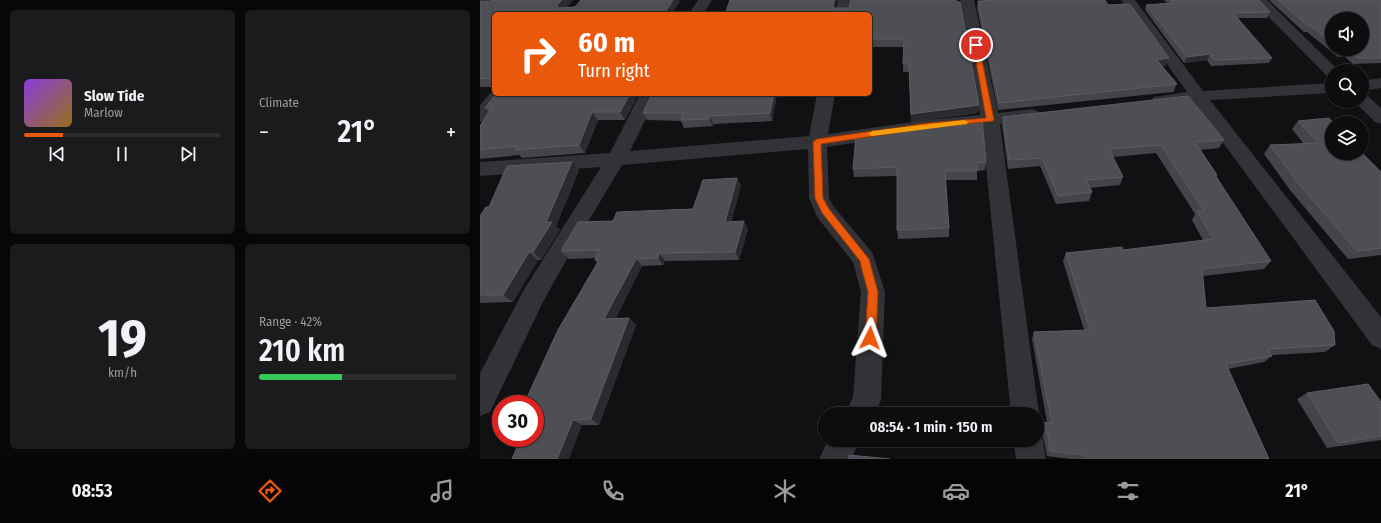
<!DOCTYPE html>
<html lang="en">
<head>
<meta charset="utf-8">
<style>
	body { margin:0; font-family:"Fira Sans Condensed",sans-serif; background:#1b1a1c; color:#f1f3f6; height:100vh; display:flex; flex-direction:column; font-size:15px; white-space:nowrap }
	* { box-sizing:border-box; margin:0 }
	p { font-size:13px; color:#9a9b9e }
	.icon { flex:none; width:22px; height:22px; fill:none; stroke:currentColor; stroke-width:2; stroke-linecap:round; stroke-linejoin:round }
	.map { position:relative; flex:1; overflow:hidden }
	.sheet { display:flex; flex-direction:column; gap:10px; padding:10px; background:#070708; width:480px }
	.sheet>* { flex:none }
	.guide { position:absolute; left:12px; top:12px; width:380px; height:84px; border-radius:6px; box-shadow:0 1px 3px #0004,0 0 0 1px #2d2c2e; background:#ea580c; color:#fff; overflow:hidden }
	.fabs { position:absolute; left:845px; top:12px; display:grid; gap:8px }
	.fabs a { display:grid; place-items:center; width:44px; height:44px; border-radius:50%; background:#0d0c0e; box-shadow:0 1px 3px #0004,0 0 0 1px #2d2c2e; font-size:20px }
	.speed { position:absolute; left:12px; top:395px; display:flex; gap:8px; font-size:20px; font-weight:700; text-align:center }
	.speed>* { display:grid; place-content:center; width:52px; height:52px; border-radius:50%; background:#0d0c0e; box-shadow:0 1px 3px #0004,0 0 0 1px #2d2c2e; line-height:1 }
	.speed .limit { border:6px solid #d22; background:#fff; color:#111 }
	.pin { position:absolute; display:grid; place-items:center; width:34px; height:34px; color:#fff; margin:-17px; border:2px solid #fff; border-radius:50%; box-shadow:0 1px 4px #0007 }
	.me { position:absolute; width:44px; margin:-22px; rotate:3deg; stroke-linejoin:round; filter:drop-shadow(0 0 3px #0008) }
	.turn { display:flex; align-items:center; gap:14px; height:84px; padding:0 20px; font-size:18px }
	.turn .icon { width:52px; height:52px; stroke-width:2.5 }
	.turn b { display:block; font-size:28px; line-height:34px }
	.big { font-size:30px; font-weight:600; line-height:1.1 }
	.sheet .tile { flex:1; display:flex; flex-direction:column; justify-content:center; gap:6px; min-width:0; padding:0 14px; border-radius:6px; background:#1b1a1c }
	.sheet .dial { align-items:center; gap:0 }
	.dial b { font-size:52px; line-height:1 }
	.song { display:flex; align-items:center; gap:12px }
	.cover { width:48px; height:48px; border-radius:6px; background:linear-gradient(135deg,hsl(270 70% 55%),hsl(40 70% 35%)) }
	.played { height:4px; border-radius:2px; background:linear-gradient(90deg,#ea580c 20%,#2d2c2e 20%) }
	.keys { display:flex; justify-content:space-around; direction:ltr }
	.heat { display:flex; justify-content:space-between; align-items:center; font-size:22px; direction:ltr }
	.charge { height:6px; border-radius:3px; background:linear-gradient(90deg,#34c759 42%,#2d2c2e 0) }
	.sheet .tiles { flex:1; display:grid; gap:10px; grid-template-columns:repeat(2,1fr) }
	.trip { position:absolute; left:338px; top:407px; width:226px; height:40px; border-radius:20px; background:#0d0c0e; box-shadow:0 1px 3px #0004,0 0 0 1px #2d2c2e; font-weight:600; line-height:40px; text-align:center }
	.menu { display:flex; height:64px; justify-content:space-around; align-items:center; background:#050506; color:#9a9b9e }
	.menu .icon { width:28px; height:28px }
	.menu .on { color:#ea580c }
	.menu b { font-size:18px; color:#f1f3f6 }
	main { display:flex; flex:1; min-height:0 }
	.map>svg:first-child { display:block }
</style>
</head>
<body>
<main>
<section class="sheet">
<div class="tiles">
<div class="tile">
<div class="song"><i class="cover"></i><div><b>Slow Tide</b><p>Marlow</p></div></div>
<div class="played"></div>
<div class="keys"><svg class="icon" aria-label="previous" viewBox="0 0 24 24"><path d="M18 5L8 12l10 7zM5 5v14"/></svg><svg class="icon" aria-label="pause" viewBox="0 0 24 24"><path d="M8 5v14M16 5v14"/></svg><svg class="icon" aria-label="next" viewBox="0 0 24 24"><path d="M6 5l10 7-10 7zM19 5v14"/></svg></div>
</div>
<div class="tile"><p>Climate</p>
<div class="heat"><a>−</a><b class="big">21°</b><a>+</a></div>
</div>
<div class="tile dial"><b>19</b><p>km/h</p></div>
<div class="tile"><p>Range · 42%</p><b class="big">210 km</b><div class="charge"></div></div>
</div>
</section>
<div class="map">
<svg width="901" height="459" viewBox="0 0 901 459">
	<rect width="100%" height="100%" fill="#111012"/>
	<g fill="none" stroke-linecap="round" stroke-linejoin="round">
		<path fill="#323237" fill-rule="evenodd" d="M218,0H232L223,14H209Z
			M358,0H372L369,14H355Z
			M480,0H494L518,113L552,109L558,111L561,115L558,119L520,124L559,414L557,420V414H531L502,126L447,132L347,147L349,198L353,206L392,252L405,292L401,400L395,414H365L373,397L381,292L373,262L337,217L329,198L328,149L142,165L99,237L63,302L10,412L0,416V373L45,288L121,167L0,176V162L130,153L160,94H178L150,151L329,136L337,94H355L348,134L447,120L500,115Z
			M641,0H655L723,91L852,83V93L730,100L901,317V349L892,345L713,102L680,106L674,105L671,101L674,97L707,92Z
			M772,0H787L859,71H852V77L846,75Z
			M901,78V88L882,91V81Z
			M13,90L14,94H28L6,120L0,122V105Z
			M882,95L888,96L901,108V124L895,122L874,101H882Z
			M557,429L563,440L566,459H536L533,440H557Z
			M348,440H380L371,459H339Z"/>
	</g>
	<path fill="#44444a" fill-rule="evenodd" d="M93,0L86,8L95,7L101,0H201L14,14V87H0V1Z
		M476,0L499,105L498,113L431,122L429,72H423L424,47H390V14L355,8H369Z
		M684,0H779L790,12L787,18H758L792,58L789,63L731,66L727,60L704,63L665,10L666,5L687,3Z
		M789,0H901V63L873,64L864,56L858,57L827,32H824ZM852,19L882,49H852Z
		M498,1L628,5L686,66H682L697,84L693,92L518,110L497,8Z
		M16,94H153L156,99L145,120H118L105,153L42,158L39,155L0,159V126L9,112L5,108Z
		M297,94L292,121L233,124V126L204,128L201,121L167,120L163,113Z
		M523,117L744,140L739,148L720,150L737,175L736,176L791,261L784,269L723,276L726,308L855,345L845,352L792,355V356L784,362L748,369L789,459H591L567,456L564,440L559,427L562,422H567L552,339L554,332L604,330L583,261L586,253L643,250L723,240L712,220L715,214L676,153L633,157L643,177L640,185L609,188L612,192L609,201L576,204L560,166L528,169L522,125Z
		M818,121L901,172V255L868,259L810,190L784,154L790,145L824,144L812,129Z
		M506,162L505,170L497,171V180H465L469,228V237L418,239L417,230V176L374,177L373,169Z
		M99,170L76,226L80,230L61,260H58L33,302L0,303V216L9,207Z
		M257,178L261,186L251,222L268,229L259,260L185,261L183,265L162,266L136,318H149L156,325L119,425H102L55,438L117,263L115,260L116,258L89,259L81,251L133,221L213,209Z
		M827,393L901,402V440L847,448L817,399Z"/>
	<path fill="#2b2b2f" d="M82,0H93L82,13L77,5Z
		M193,0H201L192,14H184Z
		M354,0H357L354,14L353,8Z
		M730,54L727,60L704,63L707,57Z
		M689,58L686,66L674,68L677,60Z
		M150,94H153L156,99L145,120L140,112Z
		M294,94H297L292,121L290,113Z
		M499,105L498,113L431,122V114Z
		M112,112L118,120L105,153L99,145Z
		M230,116L233,124V126L229,119Z
		M92,162L99,170L76,226L80,230L61,260L53,252Z
		M257,178L261,186L249,230L245,222Z
		M264,221L268,229L259,260L255,252Z
		M49,252L58,260L33,302L23,295Z
		M179,253L185,261L183,265L178,258Z
		M156,259L162,266L132,326L124,319Z
		M149,318L156,325L119,425L111,419Z
		M93,420L102,425L89,459H77Z"/>
	<path fill="#4e4f55" stroke="#5b5c64" d="M11,0H82L77,5L78,8L95,7L101,0H193L184,14H14V78L0,79V1H10Z
		M250,0H354L353,8H369L371,0H476L477,2H480L499,105L431,114L429,64H423L424,39H390V14H245Z
		M520,0H625L628,5L650,4L689,58L677,60L697,84L519,103L498,1Z
		M691,0H779L790,12L753,13L792,58L734,60L730,54L707,57L666,5L694,3Z
		M798,0H901V58H878L868,51H862L859,49H882V19H852V43L831,26H828Z
		M16,94H150L140,112H112L99,145L35,150L36,146L0,150V126L12,107L5,108Z
		M172,94H294L290,113L230,116L229,119L201,120L203,113H163Z
		M708,96L744,140L715,142L737,175H735L791,261L722,269L726,308L835,300L854,331L855,345L788,349L792,356L746,364L789,459H606L605,455L570,451L568,435L562,422L572,423L554,332L610,330L586,253L642,247L643,250L733,239L717,211H724L681,145L629,149L643,177L606,180L612,192L578,196L562,158L529,160L523,117Z
		M849,118L853,123H852V153H882L901,172V248L877,251L817,182L790,145L838,143L818,121Z
		M502,119L506,162L497,163V171H465L469,228L417,230V167L373,169L376,135L392,133L431,132V127Z
		M92,162L66,222H72L53,252H49L23,295H0V216L6,207H9L27,166Z
		M257,178L245,222L264,221L255,252L179,253L178,258L156,259L124,319L149,318L111,419L93,420L77,459H32L41,438H55V404H44L78,330L119,260H115L119,250L81,251L98,222L133,221L137,212L213,209L223,180Z
		M888,384L901,402V436L858,443L827,393Z
		M369,455L410,459H368Z"/>
	<path fill="#ea580c" stroke="#983908" d="M496,43L499,45L514,120L513,121L448,128L341,144L343,198L349,209L389,259L398,292L396,338L394,342L390,343L387,342L385,338L388,292L382,270L380,261L342,213L335,198L333,142L337,139L448,123L506,118L493,45Z"/>
	<path fill="#f59e0b" d="M484,120L488,122L487,124L392,136L388,134L392,131Z"/>
</svg>
<div class="fabs">
<a><svg class="icon" aria-label="sound" viewBox="0 0 24 24"><path d="M4 9h4l5-4v14l-5-4H4zM17 9q2 3 0 6"/></svg></a>
<a><svg class="icon" aria-label="search" viewBox="0 0 24 24"><circle cx="10" cy="10" r="6"/><path d="M15 15l6 6"/></svg></a>
<a><svg class="icon" aria-label="layers" viewBox="0 0 24 24"><path d="M12 4l9 5-9 5-9-5zM3 14l9 5 9-5"/></svg></a>
</div>
<div class="speed"><div class="limit">30</div></div>
<div class="pin" style="left:496px;top:45px;background:#d93025"><svg class="icon" aria-label="arrive" viewBox="0 0 24 24"><path d="M6 21V4h12l-3 4 3 4H6"/></svg></div>
<svg class="me" style="left:390px;top:338px" viewBox="-20 -20 40 40"><path d="M0-17L14 15 0 8-14 15z" fill="#ea580c" stroke="#fff" stroke-width="4"/></svg>
<div class="trip">08:54 · 1 min · 150 m</div>
<div class="guide">
<div class="turn"><svg class="icon" aria-label="right" viewBox="0 0 24 24"><path d="M7 20v-9h11M14 6l5 5-5 5"/></svg><div><b>60 m</b>Turn right</div></div>
</div>
</div>
</main>
<nav class="menu">
<b>08:53</b>
<svg class="icon on" aria-label="directions" viewBox="0 0 24 24"><path d="M12 3l9 9-9 9-9-9zM9 14v-3h6M13 9l2 2-2 2"/></svg>
<svg class="icon" aria-label="music" viewBox="0 0 24 24"><path d="M9 18V5l10-2v13"/><circle cx="6" cy="18" r="3"/><circle cx="16" cy="16" r="3"/></svg>
<svg class="icon" aria-label="phone" viewBox="0 0 24 24"><path d="M5 4h4l2 5-3 2q2 4 5 5l2-3 5 2v4C11 20 4 13 5 4z"/></svg>
<svg class="icon" aria-label="climate" viewBox="0 0 24 24"><path d="M12 3v18M4 7l16 10M4 17L20 7"/></svg>
<svg class="icon" aria-label="car" viewBox="0 0 24 24"><path d="M5 17H2v-5l4-1 3-4h7l3 4 3 1v5h-3M9 17h6M6 11h13"/><circle cx="7" cy="17" r="2"/><circle cx="17" cy="17" r="2"/></svg>
<svg class="icon" aria-label="filters" viewBox="0 0 24 24"><path d="M4 7h16M4 17h16"/><circle cx="9" cy="7" r="2"/><circle cx="15" cy="17" r="2"/></svg>
<b>21°</b>
</nav>
</body>
</html>
